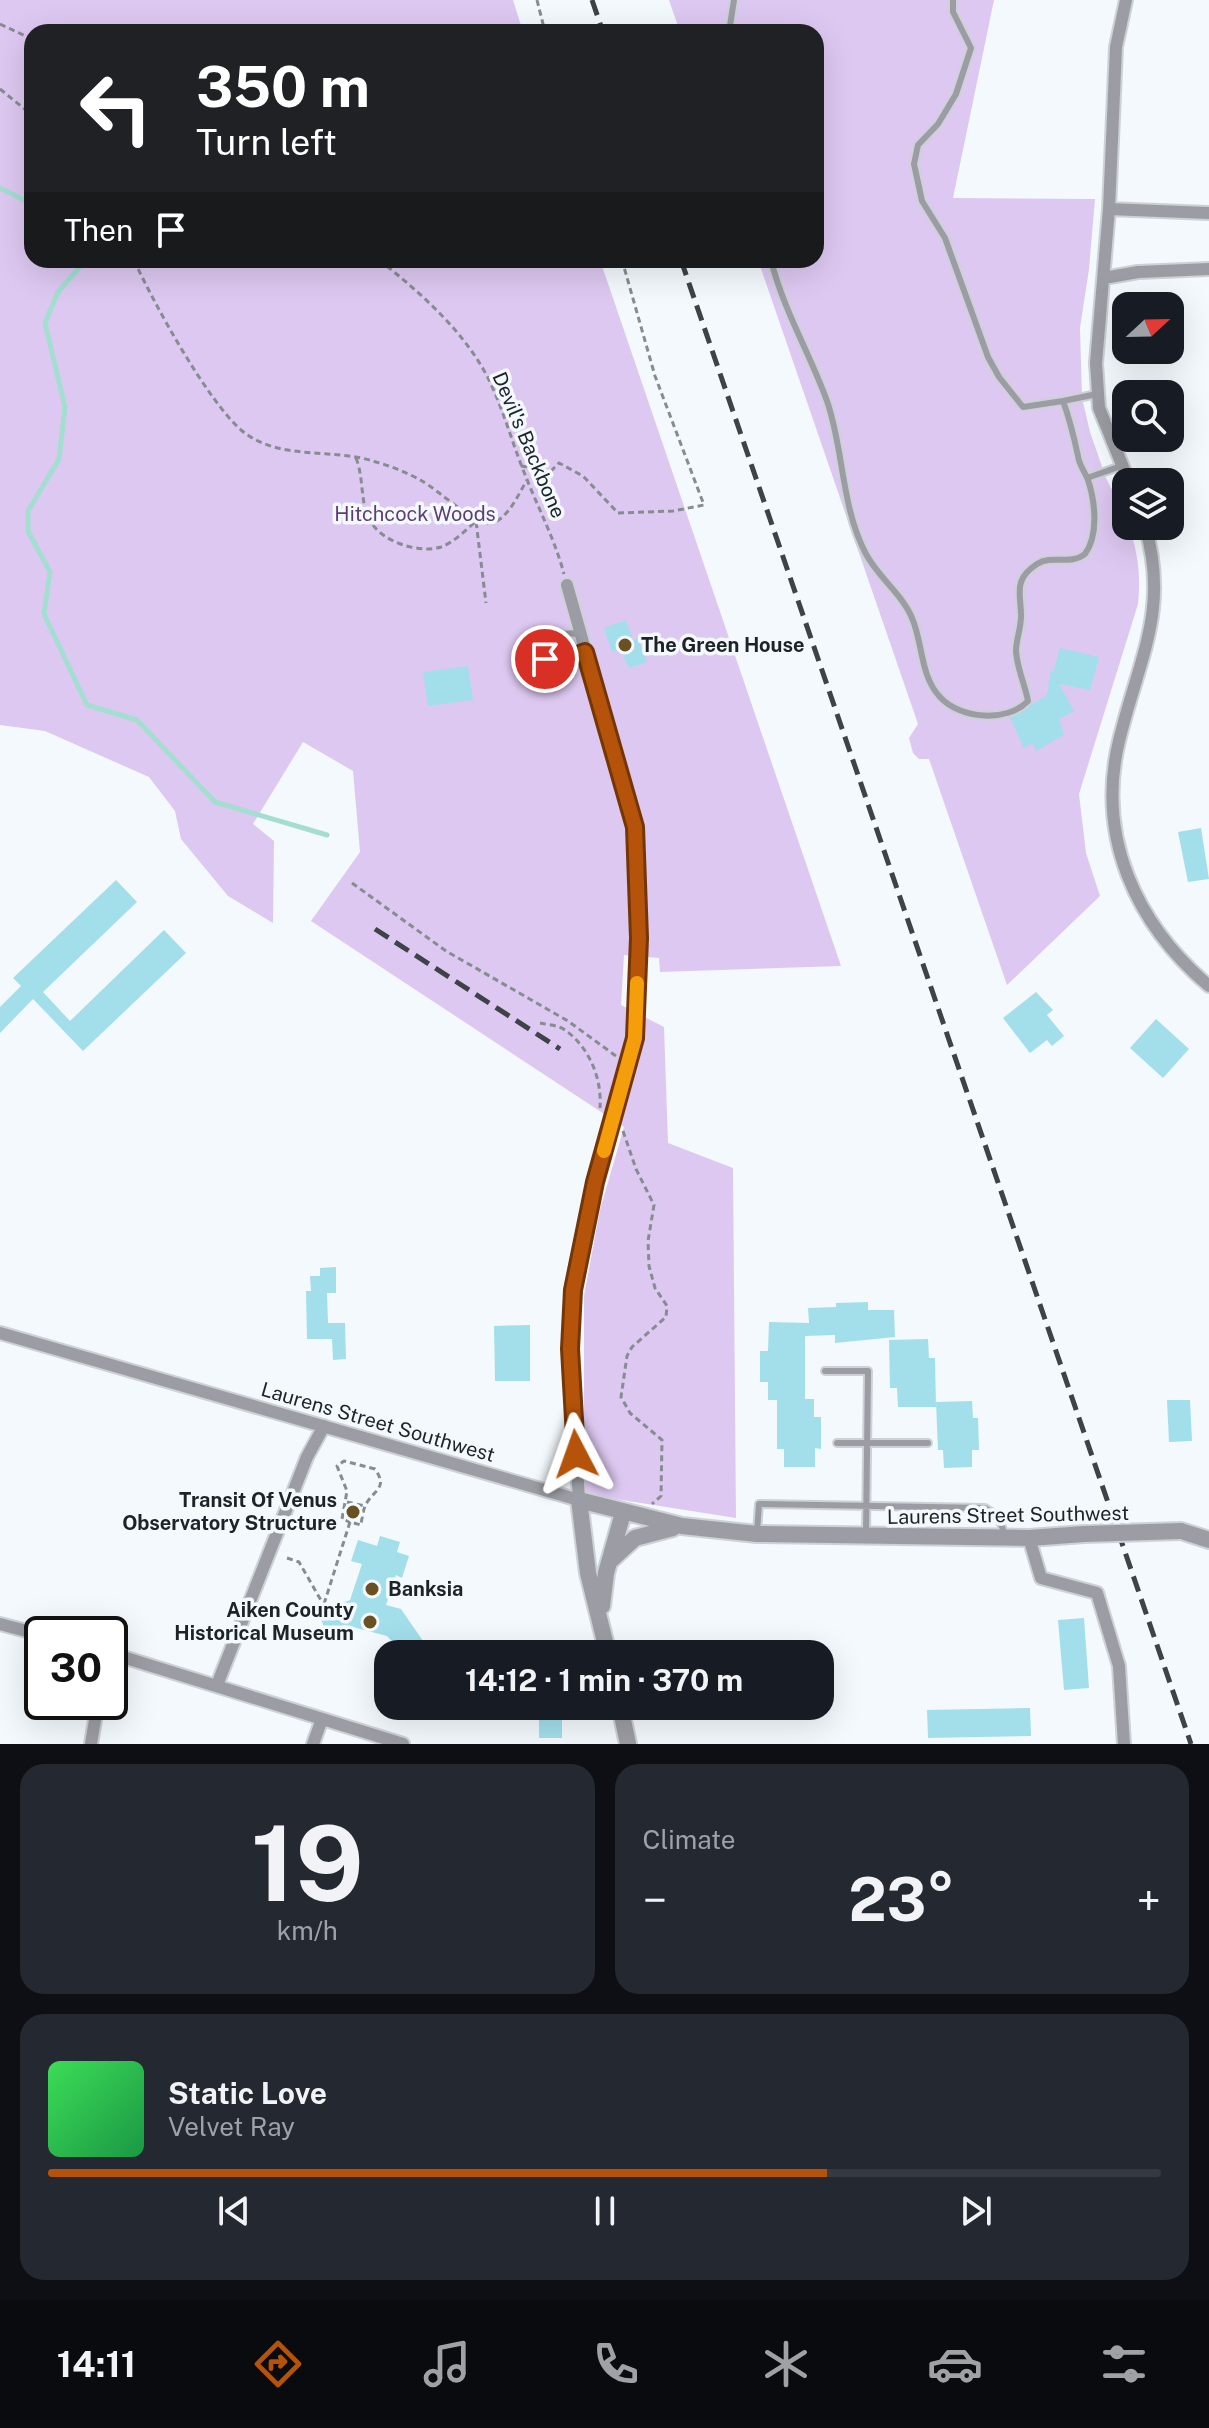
<!DOCTYPE html>
<html lang="en">
<head>
<meta charset="utf-8">
<style>
	body { margin:0; font-family:"Public Sans",sans-serif; background:#242831; color:#f1f3f6; height:100vh; display:flex; flex-direction:column; font-size:30px; white-space:nowrap }
	* { box-sizing:border-box; margin:0 }
	p { font-size:26px; color:#9ea1a6 }
	.icon { flex:none; width:44px; height:44px; fill:none; stroke:currentColor; stroke-width:2; stroke-linecap:round; stroke-linejoin:round }
	.map { position:relative; height:1744px; overflow:hidden }
	.panel { display:flex; flex-direction:column; gap:20px; padding:20px; background:#0d0f14; flex:1 }
	.panel>* { flex:none }
	.hud { position:absolute; left:24px; top:24px; width:800px; height:244px; border-radius:24px; box-shadow:0 8px 32px #0002; background:#202124; color:#fff; overflow:hidden }
	.needle { width:52px; rotate:68deg }
	.tools { position:absolute; left:1112px; top:292px; display:grid; gap:16px }
	.tools a { display:grid; place-items:center; width:72px; height:72px; border-radius:16px; background:#171b24; box-shadow:0 8px 32px #0002; font-size:40px }
	.speed { position:absolute; left:24px; top:1616px; display:flex; gap:16px; font-size:40px; font-weight:700; text-align:center }
	.speed>* { display:grid; place-content:center; width:104px; height:104px; border-radius:50%; background:#171b24; box-shadow:0 8px 32px #0002; line-height:1 }
	.speed .limit { border:4px solid #111; border-radius:12px; background:#fff; color:#111 }
	.pin { position:absolute; display:grid; place-items:center; width:68px; height:68px; color:#fff; margin:-34px; border:4px solid #fff; border-radius:50%; box-shadow:0 2px 8px #0007 }
	.me { position:absolute; width:88px; margin:-44px; rotate:356deg; stroke-linejoin:round; filter:drop-shadow(0 0 6px #0008) }
	.turn { display:flex; align-items:center; gap:28px; height:168px; padding:0 40px; font-size:36px }
	.turn .icon { width:104px; height:104px; stroke-width:2.5 }
	.turn b { display:block; font-size:56px; line-height:68px }
	.then { display:flex; align-items:center; height:76px; padding:0 40px; background:#0003; gap:16px; font-size:30px }
	.big { font-size:60px; font-weight:700; line-height:1.1 }
	.panel .tile { flex:1; display:flex; flex-direction:column; justify-content:center; gap:12px; min-width:0; padding:0 28px; border-radius:24px; background:#242831 }
	.panel .dial { align-items:center; gap:0 }
	.dial b { font-size:104px; line-height:1 }
	.song { display:flex; align-items:center; gap:24px }
	.cover { width:96px; height:96px; border-radius:12px; background:linear-gradient(135deg,hsl(130 70% 55%),hsl(140 70% 35%)) }
	.played { height:8px; border-radius:4px; background:linear-gradient(90deg,#b45309 70%,#363941 70%) }
	.keys { display:flex; justify-content:space-around; direction:ltr }
	.heat { display:flex; justify-content:space-between; align-items:center; font-size:44px; direction:ltr }
	.panel .tiles { flex:1; display:grid; gap:20px; grid-template-columns:1fr 1fr }
	.tile:last-child { grid-column:span 2 }
	.trip { position:absolute; left:374px; top:1640px; width:460px; height:80px; border-radius:24px; background:#171b24; box-shadow:0 8px 32px #0002; font-weight:700; line-height:80px; text-align:center }
	.tabs { display:flex; height:128px; justify-content:space-around; align-items:center; background:#090b0e; color:#9ea1a6 }
	.tabs .icon { width:56px; height:56px }
	.tabs .on { color:#b45309 }
	.tabs b { font-size:36px; color:#f1f3f6 }
	.map>svg:first-child { display:block }
</style>
</head>
<body>
<div class="map">
<svg width="1209" height="1744" viewBox="0 0 1209 1744">
	<rect width="100%" height="100%" fill="#f3f9fd"/>
	<path fill="#ddc8f1" d="M0,0H513L523,32H32V260H600L841,966L660,972L659,958L624,955L621,1005L664,1027L668,1143L733,1168L736,1518L584,1494V1296L600,1210L624,1127L311,921L360,852L353,771L303,742L253,824L274,841L273,923L228,896L181,839L175,811L149,777L45,731L0,725Z
		M669,0H994L953,198L1095,199L1089,269L1080,328L1082,398L1090,432L1106,478L1126,517V526H1129C1138,553 1141,576 1138,604L1079,794L1086,853L1100,896L1007,985L929,759H919L913,753L909,738L918,724L758,260H816V32H680Z"/>
	<g fill="none" stroke-linecap="round" stroke-linejoin="round">
		<path stroke="#a3ded1" stroke-width="5" d="M0,188L32,204
			M86,260L58,292L45,323L65,407L59,459L28,511V531L50,572L44,614L87,705L137,720L215,802L327,835"/>
	</g>
	<path fill="#a2dfeb" d="M626,620L633,640L638,638L647,662L629,668L620,649L612,652L604,628Z
		M1060,648L1099,657L1090,690L1059,684L1074,711L1059,719L1064,735L1036,751L1032,743L1024,748L1010,718L1047,695L1051,669L1053,673Z
		M468,666L473,700L428,706L423,672Z
		M1201,828L1209,879L1188,882L1178,832Z
		M116,880L137,902L43,992L70,1021L164,930L186,953L83,1051L33,999L0,1033V1007L21,986L13,978Z
		M1036,992L1053,1010L1047,1015L1064,1036L1052,1046L1047,1040L1030,1053L1003,1018Z
		M1156,1019L1189,1049L1163,1078L1130,1048Z
		M336,1267V1293H327L328,1323H345L346,1359L333,1360L332,1339H307L306,1291H311L310,1276H320V1268Z
		M868,1302V1310H894L895,1337L835,1343V1335L805,1336V1399H814V1417H821V1449L815,1448V1467H784V1449H777V1400H768V1382H760V1351H768L769,1322L809,1323L808,1308L836,1307V1303Z
		M530,1325V1381H495L494,1326Z
		M928,1339L929,1358H935L936,1407H898L897,1388H890L889,1340Z
		M1167,1400H1190L1192,1441L1169,1442Z
		M972,1401L973,1418H978L979,1450H972V1467L944,1468L943,1450H938L936,1402Z
		M380,1536L400,1542L397,1552L409,1556L402,1578L396,1575L386,1605L401,1609L432,1654H414L410,1648L403,1653L387,1636L345,1625L326,1632L318,1612L350,1600L362,1564L351,1561L358,1540L377,1546Z
		M1084,1618L1089,1688L1064,1690L1058,1620Z
		M1030,1708L1031,1736L928,1738L927,1710Z
		M562,1717V1738H539V1718Z"/>
	<g fill="none" stroke-linecap="round" stroke-linejoin="round">
		<g stroke="#cdd2d7" stroke-width="10">
			<path id="service" d="M729,32L734,0
				M771,260C783,309 810,354 827,401C844,450 841,507 866,554C878,577 902,594 912,618C923,643 920,676 940,697C960,719 1007,723 1028,701C1025,684 1017,669 1016,651C1016,639 1022,626 1021,613C1020,592 1014,579 1037,564C1052,554 1070,566 1085,554C1099,535 1095,501 1088,480C1085,472 1079,465 1078,456C1074,437 1070,420 1063,401L1023,407L999,377L988,357L945,238L922,201L914,164L918,145L938,124L956,94L971,48L953,12V0
				M1063,401L1097,394
				M1087,478L1121,466
				M579,634C561,631 552,635 542,651L545,659L553,664L584,653
				M825,1371H868L866,1533
				M837,1443H928
				M757,1532L759,1504L985,1508L998,1516L1005,1535"/>
		</g>
		<g stroke="#cdd2d7" stroke-width="16">
			<path id="minor" d="M1126,0L1116,47L1109,209L1096,363L1099,408L1129,482
				M1109,209L1209,213
				M1104,278L1138,272L1209,269
				M1145,526C1170,610 1138,661 1119,741C1096,837 1136,924 1209,986
				M0,1333L579,1500L570,1349L573,1290L595,1182L635,1038L639,938L635,827L567,585
				M1029,1538L1041,1578L1097,1593L1119,1666L1124,1744
				M0,1624L42,1635
				M110,1653L403,1744
				M217,1685L307,1457L324,1426
				M91,1744L98,1702
				M313,1744L322,1719"/>
		</g>
		<g stroke="#cdd2d7" stroke-width="20">
			<path id="tertiary" d="M1181,1531L1209,1540
				M611,1560L635,1538L673,1528
				M602,1606L606,1573L623,1513
				M608,1654L588,1573L579,1500L682,1526L757,1534L1029,1538L1084,1534
				M620,1706L628,1744"/>
		</g>
		<path stroke="#868c90" stroke-width="3" stroke-dasharray="6 4" stroke-linecap="butt" d="M537,0L545,32
			M0,24L32,39
			M0,89L32,115
			M134,260C154,304 207,400 241,430C279,462 332,447 376,462C391,466 408,473 422,481C438,490 473,523 488,523C506,524 519,493 527,480
			M379,260C420,292 466,333 489,380C504,411 513,446 526,477C539,510 555,540 564,574
			M356,458C364,478 360,501 369,519C380,541 417,554 441,547C453,543 466,530 476,521L486,603
			M521,466L551,471L559,463L583,476L618,513L673,511L704,505L655,376L622,260
			M352,883L446,951L568,1021L616,1056
			M540,1023C548,1025 558,1025 565,1030C590,1048 602,1079 600,1108
			M623,1131L636,1169L654,1205L648,1241L649,1266L655,1288L667,1306L666,1317L632,1347L627,1356L621,1397L630,1413L662,1440L661,1496L652,1504
			M347,1502L365,1506
			M287,1558L299,1562L326,1609
			M324,1604L350,1522L361,1525C362,1518 363,1510 366,1504C375,1489 388,1488 375,1469L344,1461L337,1466L347,1491L342,1519L350,1522"/>
		<use href="#service" stroke="#9c9da4" stroke-width="6"/>
		<use href="#minor" stroke="#9c9da4" stroke-width="12"/>
		<use href="#tertiary" stroke="#9c9da4" stroke-width="16"/>
		<path stroke="#3e4348" stroke-width="5" stroke-dasharray="16 8" stroke-linecap="butt" d="M592,0L603,32
			M681,260L1191,1744
			M375,929L560,1049"/>
		<g stroke="#cdd2d7" stroke-width="20" stroke-linecap="butt">
			<path id="tertiary-bridge" d="M1084,1534L1181,1531"/>
		</g>
		<use href="#tertiary-bridge" stroke="#9c9da4" stroke-width="16"/>
	</g>
	<g fill="none" stroke-linecap="round" stroke-linejoin="round">
		<g stroke="#753606" stroke-width="20">
			<path id="route" d="M545,659L553,664L585,652L635,827L639,938L635,1038L595,1182L573,1290L570,1349L576,1454"/>
		</g>
		<use href="#route" stroke="#b45309" stroke-width="14"/>
		<path stroke="#f59e0b" stroke-width="14" d="M604,1151L635,1038L637,983"/>
	</g>
	<g fill="#6a5122" stroke="#f3f9fd" stroke-width="3">
		<circle cx="625" cy="645" r="8"/>
		<circle cx="353" cy="1512" r="8"/>
		<circle cx="372" cy="1589" r="8"/>
		<circle cx="370" cy="1622" r="8"/>
	</g>
	<g text-anchor="middle" stroke-width="7" stroke-linejoin="round" paint-order="stroke">
		<g font-size="20" fill="#1e2328" stroke="#f3f9fd">
			<text transform="translate(529 445) rotate(67)" y="7">Devil's Backbone</text>
			<text transform="translate(378 1422) rotate(16)" y="7">Laurens Street Southwest</text>
			<text transform="translate(1008 1515) rotate(-1)" y="7">Laurens Street Southwest</text>
		</g>
		<g font-size="20" fill="#5c3e74" stroke="#f3f9fd">
			<text x="415" y="521">Hitchcock Woods</text>
		</g>
		<g font-size="20" font-weight="bold" fill="#1e2328" stroke="#f3f9fd" text-anchor="start">
			<text x="641" y="652">The Green House</text>
			<text x="337" y="1507" text-anchor="end">Transit Of Venus<tspan x="337" dy="23">Observatory Structure</tspan></text>
			<text x="388" y="1596">Banksia</text>
			<text x="354" y="1617" text-anchor="end">Aiken County<tspan x="354" dy="23">Historical Museum</tspan></text>
		</g>
	</g>
</svg>
<div class="tools">
<a><svg class="needle" viewBox="-14 -14 28 28"><path d="M0-13l5 13h-10z" fill="#e53935"/><path d="M0 13l5-13h-10z" fill="#9ea1a6"/></svg></a>
<a><svg class="icon" aria-label="search" viewBox="0 0 24 24"><circle cx="10" cy="10" r="6"/><path d="M15 15l6 6"/></svg></a>
<a><svg class="icon" aria-label="layers" viewBox="0 0 24 24"><path d="M12 4l9 5-9 5-9-5zM3 14l9 5 9-5"/></svg></a>
</div>
<div class="speed"><div class="limit">30</div></div>
<div class="pin" style="left:545px;top:659px;background:#d93025"><svg class="icon" aria-label="arrive" viewBox="0 0 24 24"><path d="M6 21V4h12l-3 4 3 4H6"/></svg></div>
<svg class="me" style="left:576px;top:1454px" viewBox="-20 -20 40 40"><path d="M0-17L14 15 0 8-14 15z" fill="#b45309" stroke="#fff" stroke-width="4"/></svg>
<div class="trip">14:12 · 1 min · 370 m</div>
<div class="hud">
<div class="turn"><svg class="icon" aria-label="left" viewBox="0 0 24 24"><path d="M17 20v-9H6M10 6l-5 5 5 5"/></svg><div><b>350 m</b>Turn left</div></div>
<div class="then">Then<svg class="icon" aria-label="arrive" viewBox="0 0 24 24"><path d="M6 21V4h12l-3 4 3 4H6"/></svg></div>
</div>
</div>
<section class="panel">
<div class="tiles">
<div class="tile dial"><b>19</b><p>km/h</p></div>
<div class="tile"><p>Climate</p>
<div class="heat"><a>−</a><b class="big">23°</b><a>+</a></div>
</div>
<div class="tile">
<div class="song"><i class="cover"></i><div><b>Static Love</b><p>Velvet Ray</p></div></div>
<div class="played"></div>
<div class="keys"><svg class="icon" aria-label="previous" viewBox="0 0 24 24"><path d="M18 5L8 12l10 7zM5 5v14"/></svg><svg class="icon" aria-label="pause" viewBox="0 0 24 24"><path d="M8 5v14M16 5v14"/></svg><svg class="icon" aria-label="next" viewBox="0 0 24 24"><path d="M6 5l10 7-10 7zM19 5v14"/></svg></div>
</div>
</div>
</section>
<nav class="tabs">
<b>14:11</b>
<svg class="icon on" aria-label="directions" viewBox="0 0 24 24"><path d="M12 3l9 9-9 9-9-9zM9 14v-3h6M13 9l2 2-2 2"/></svg>
<svg class="icon" aria-label="music" viewBox="0 0 24 24"><path d="M9 18V5l10-2v13"/><circle cx="6" cy="18" r="3"/><circle cx="16" cy="16" r="3"/></svg>
<svg class="icon" aria-label="phone" viewBox="0 0 24 24"><path d="M5 4h4l2 5-3 2q2 4 5 5l2-3 5 2v4C11 20 4 13 5 4z"/></svg>
<svg class="icon" aria-label="climate" viewBox="0 0 24 24"><path d="M12 3v18M4 7l16 10M4 17L20 7"/></svg>
<svg class="icon" aria-label="car" viewBox="0 0 24 24"><path d="M5 17H2v-5l4-1 3-4h7l3 4 3 1v5h-3M9 17h6M6 11h13"/><circle cx="7" cy="17" r="2"/><circle cx="17" cy="17" r="2"/></svg>
<svg class="icon" aria-label="filters" viewBox="0 0 24 24"><path d="M4 7h16M4 17h16"/><circle cx="9" cy="7" r="2"/><circle cx="15" cy="17" r="2"/></svg>
</nav>
</body>
</html>
